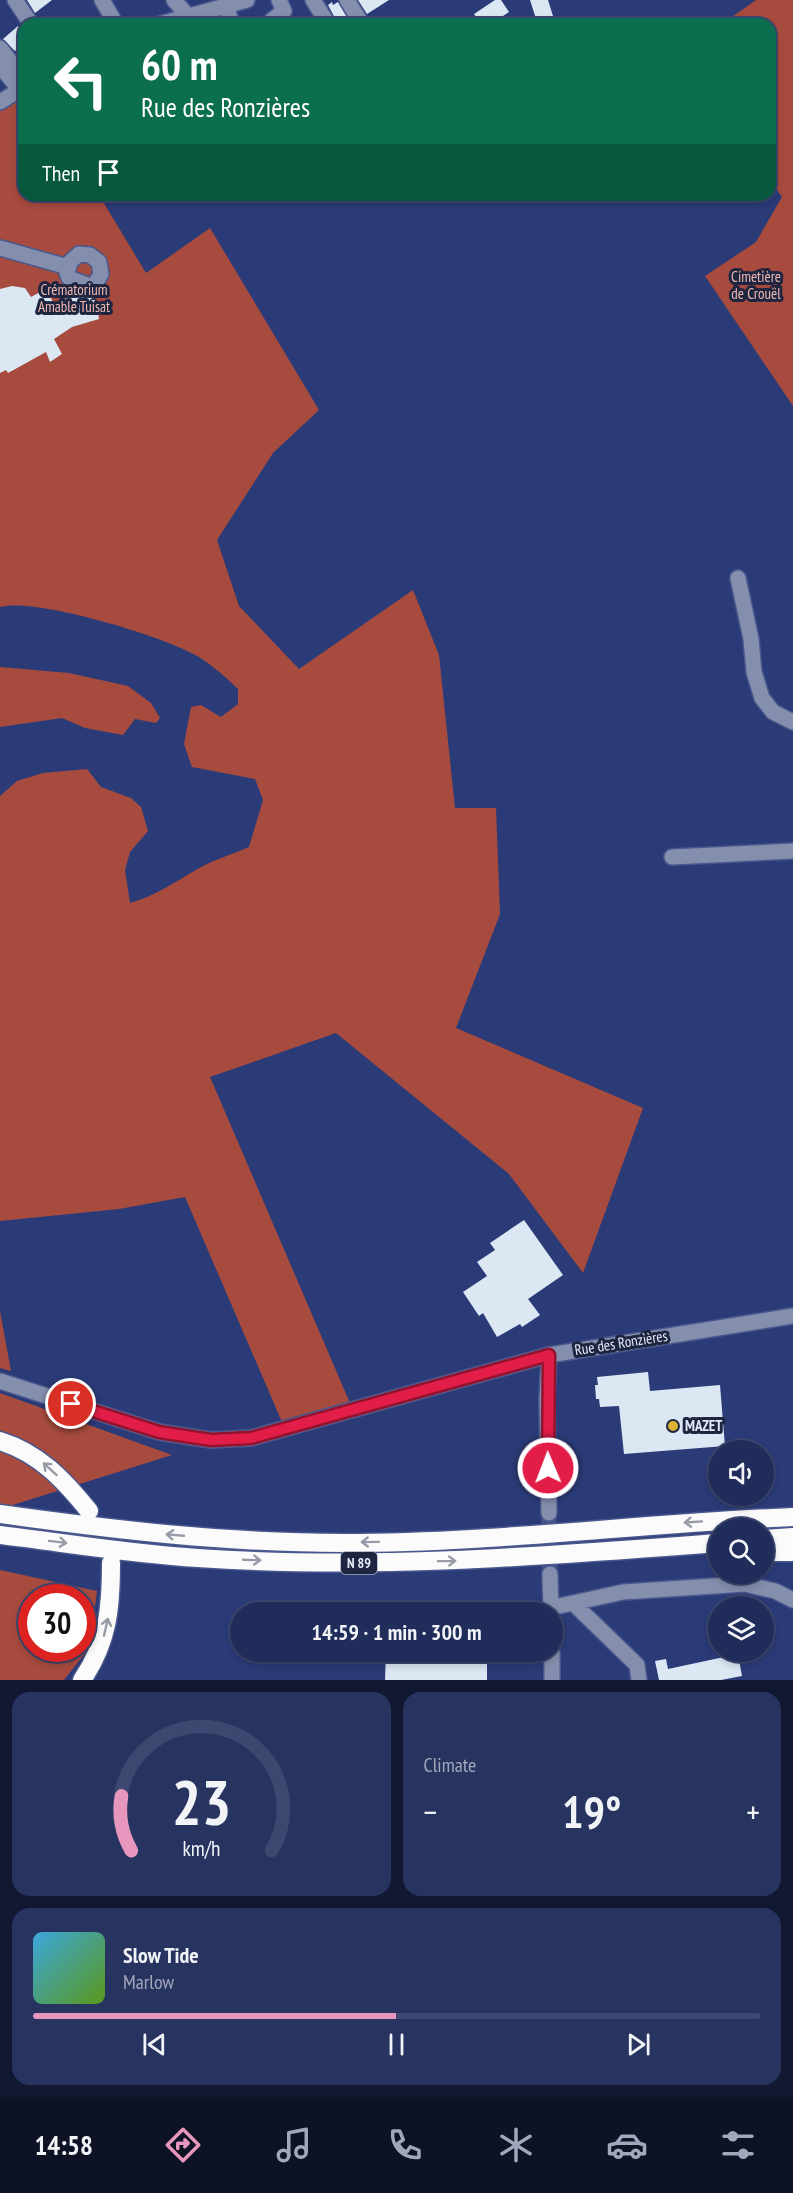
<!DOCTYPE html>
<html lang="en">
<head>
<meta charset="utf-8">
<style>
	body { margin:0; font-family:"PT Sans Narrow",sans-serif; background:#283460; color:#f1f3f6; height:100vh; display:flex; flex-direction:column; font-size:22px; white-space:nowrap }
	* { box-sizing:border-box; margin:0 }
	p { font-size:20px; color:#a2a7bb }
	.icon { flex:none; width:33px; height:33px; fill:none; stroke:currentColor; stroke-width:2; stroke-linecap:round; stroke-linejoin:round }
	.map { position:relative; height:1680px; overflow:hidden }
	.details { display:flex; flex-direction:column; gap:12px; padding:12px; background:#121832; flex:1 }
	.details>* { flex:none }
	.hud { position:absolute; left:18px; top:18px; width:758px; height:183px; border-radius:18px; box-shadow:0 3px 9px #0003,0 0 0 2px #3d4870; background:#0b6e4f; color:#fff; overflow:hidden }
	.buttons { position:absolute; left:708px; top:1440px; display:grid; gap:12px }
	.buttons a { display:grid; place-items:center; width:66px; height:66px; border-radius:50%; background:#202c5a; box-shadow:0 3px 9px #0003,0 0 0 2px #3d4870; font-size:30px }
	.speed { position:absolute; left:18px; top:1584px; display:flex; gap:12px; font-size:30px; font-weight:700; text-align:center }
	.speed>* { display:grid; place-content:center; width:78px; height:78px; border-radius:50%; background:#202c5a; box-shadow:0 3px 9px #0003,0 0 0 2px #3d4870; line-height:1 }
	.speed .limit { border:9px solid #d22; background:#fff; color:#111 }
	.pin { position:absolute; display:grid; place-items:center; width:51px; height:51px; color:#fff; margin:-26px; border:3px solid #fff; border-radius:50%; box-shadow:0 2px 6px #0007 }
	.me { position:absolute; width:66px; margin:-33px; rotate:359deg; stroke-linejoin:round; filter:drop-shadow(0 0 4px #0008) }
	.turn { display:flex; align-items:center; gap:21px; height:126px; padding:0 24px; font-size:27px }
	.turn .icon { width:78px; height:78px; stroke-width:2.5 }
	.turn b { display:block; font-size:42px; line-height:51px }
	.then { display:flex; align-items:center; height:57px; padding:0 24px; background:#0003; gap:12px; font-size:22px }
	.big { font-size:45px; font-weight:800; line-height:1.1 }
	.details .widget { flex:1; display:flex; flex-direction:column; justify-content:center; gap:9px; min-width:0; padding:0 21px; border-radius:18px; background:#283460 }
	.details .dial { align-items:center; gap:0 }
	.dial svg { height:156px; overflow:visible; fill:none; stroke:#3d4870; stroke-width:7; stroke-linecap:round; text-anchor:middle }
	.dial text { fill:#f1f3f6; stroke:none }
	.song { display:flex; align-items:center; gap:18px }
	.cover { width:72px; height:72px; border-radius:9px; background:linear-gradient(135deg,hsl(200 70% 55%),hsl(90 70% 35%)) }
	.played { height:6px; border-radius:3px; background:linear-gradient(90deg,#e797bd 50%,#3d4870 50%) }
	.keys { display:flex; justify-content:space-around; direction:ltr }
	.heat { display:flex; justify-content:space-between; align-items:center; font-size:33px; direction:ltr }
	.details .tiles { flex:1; display:grid; gap:12px; grid-template-columns:1fr 1fr }
	.widget:last-child { grid-column:span 2 }
	.trip { position:absolute; left:230px; top:1602px; width:333px; height:60px; border-radius:30px; background:#202c5a; box-shadow:0 3px 9px #0003,0 0 0 2px #3d4870; font-weight:800; line-height:60px; text-align:center }
	.tabs { display:flex; height:96px; justify-content:space-around; align-items:center; background:#0d1224; color:#a2a7bb }
	.tabs .icon { width:42px; height:42px }
	.tabs .on { color:#e797bd }
	.tabs b { font-size:27px; color:#f1f3f6 }
	.map>svg:first-child { display:block }
</style>
</head>
<body>
<div class="map">
<svg width="793" height="1680" viewBox="0 0 793 1680">
	<rect width="100%" height="100%" fill="#2b3b78"/>
	<path fill="#a74b3e" fill-rule="evenodd" d="M756,0H793V406L705,276L756,242L782,197L770,180V24H722Z
		M24,95V195H99L146,273L210,228L319,410L273,453L217,540L239,606L299,669L413,590L439,655L455,808H496L500,914L456,1028L643,1108L583,1273L509,1174L336,1033L210,1077L353,1410L285,1429L185,1197L119,1209L0,1221V796L17,781L43,773L87,769L101,787L131,798L141,807L148,831L130,852L125,870L130,903C158,895 176,881 201,867C216,859 233,854 249,847L263,800L255,779L192,767L184,744L191,707L201,705L221,717L238,704V689C226,677 213,666 199,657C167,637 35,597 0,607V110Z
		M0,667L69,673L128,686L151,703L160,718L156,723L135,719L123,735L85,728L62,718L0,727Z
		M0,1311L11,1371L0,1368Z
		M0,1393L172,1455L0,1509Z
		M0,1570L97,1591L90,1647L64,1680H0ZM32,1598H82V1648H32Z"/>
	<path fill="#dce7f4" d="M27,0H52L35,13Z
		M358,0H389L367,14Z
		M495,0H501L509,12L491,24H481L474,14Z
		M530,0H548L553,16L537,22Z
		M332,2L333,5L338,2L351,24H338L328,5Z
		M18,26L24,34V44L15,51L3,39Z
		M12,286L25,288L31,297L42,291L45,297L51,298L55,307L75,291L92,295L96,301L99,319L72,327L54,339L62,354L50,362L46,352L8,373L6,370L0,373V289Z
		M524,1220L563,1275L528,1299L540,1315L522,1327L520,1324L497,1337L483,1313L479,1316L463,1292L487,1276L477,1262L495,1250L490,1243Z
		M648,1372L650,1391L720,1385L725,1446L624,1454L619,1406L600,1407L599,1399H596L595,1385H598L597,1377Z
		M386,1652H487V1680H385Z
		M738,1654L742,1676L721,1680H659L655,1661L666,1659L668,1669Z"/>
	<g fill="none" stroke-linecap="round" stroke-linejoin="round">
		<path stroke="#47558b" stroke-width="15" stroke-dasharray="15 8" stroke-linecap="butt" d="M549,1513L550,1574"/>
		<g stroke="#49578c" stroke-width="18">
			<path id="minor" d="M15,0L31,24
				M102,0L116,24
				M174,0L188,16
				M313,0L328,24
				M347,0L362,24
				M226,5L231,21L230,24
				M272,20L284,11L279,0
				M160,24L247,0
				M0,48L24,79
				M0,66L20,90
				M0,102L24,87
				M0,248L68,267
				M79,254L90,255L99,262L101,274L95,284L90,286L69,278L67,273L70,262Z
				M738,578L751,639L754,672L762,698L773,712L793,722
				M672,857L793,851
				M0,1381L159,1432L211,1440L251,1438L549,1355L793,1316
				M549,1513L547,1400L549,1355
				M550,1574L551,1612
				M573,1603L637,1665L639,1680
				M550,1608L623,1592L745,1584L775,1591L793,1600
				M552,1652V1680"/>
		</g>
		<g stroke="#49578c" stroke-width="21">
			<path id="highway" d="M0,1441C39,1453 64,1480 89,1511
				M0,1514C114,1530 228,1543 344,1543C494,1543 643,1523 793,1517
				M0,1535C66,1543 132,1554 198,1558C372,1570 545,1556 718,1543
				M764,1539L793,1537
				M764,1552H793
				M82,1680C108,1642 111,1608 111,1563"/>
		</g>
		<use href="#minor" stroke="#848ead" stroke-width="15"/>
		<use href="#highway" stroke="#fbfbfb" stroke-width="18"/>
	</g>
	<defs><path id="oneway-shaft" d="M-6 0H5M1.5-3L5.5 0L1.5 3" fill="none" stroke-width="1.6" stroke-linecap="round" stroke-linejoin="round" transform="scale(1.5)"/></defs>
	<g stroke="#979ba7">
		<use href="#oneway-shaft" transform="translate(50 1469) rotate(-138)"/>
		<use href="#oneway-shaft" transform="translate(693 1522) rotate(176)"/>
		<use href="#oneway-shaft" transform="translate(175 1535) rotate(-175)"/>
		<use href="#oneway-shaft" transform="translate(58 1542) rotate(7)"/>
		<use href="#oneway-shaft" transform="translate(370 1542) rotate(179)"/>
		<use href="#oneway-shaft" transform="translate(252 1560) rotate(2)"/>
		<use href="#oneway-shaft" transform="translate(447 1561) rotate(-1)"/>
		<use href="#oneway-shaft" transform="translate(106 1627) rotate(-77)"/>
	</g>
	<g fill="none" stroke-linecap="round" stroke-linejoin="round">
		<g stroke="#92132f" stroke-width="15">
			<path id="route" d="M71,1404L159,1432L211,1440L251,1438L549,1355L548,1468"/>
		</g>
		<use href="#route" stroke="#e11d48" stroke-width="10"/>
	</g>
	<circle fill="#dbb233" stroke="#1d2541" stroke-width="2" cx="673" cy="1426" r="6"/>
	<g text-anchor="middle" stroke-width="6" stroke-linejoin="round" paint-order="stroke">
		<rect fill="#1d2541" stroke="#a8aec1" stroke-width="1.5" x="341" y="1552" width="36" height="22" rx="4.5"/>
		<g font-size="14" font-weight="bold" fill="#e4e9f8">
			<text x="359" y="1568">N 89</text>
		</g>
		<g font-size="15" fill="#efb8ae" stroke="#1d2541">
			<text x="756" y="282">Cimetière<tspan x="756" dy="17">de Crouël</tspan></text>
			<text x="74" y="295">Crématorium<tspan x="74" dy="17">Amable Tuisat</tspan></text>
		</g>
		<g font-size="15" fill="#e4e9f8" stroke="#1d2541">
			<text transform="translate(621 1343) rotate(-9)" y="5">Rue des Ronzières</text>
		</g>
		<g font-size="15" font-weight="bold" fill="#e4e9f8" stroke="#1d2541" text-anchor="start">
			<text x="685" y="1431">MAZET</text>
		</g>
	</g>
</svg>
<div class="buttons">
<a><svg class="icon" aria-label="sound" viewBox="0 0 24 24"><path d="M4 9h4l5-4v14l-5-4H4zM17 9q2 3 0 6"/></svg></a>
<a><svg class="icon" aria-label="search" viewBox="0 0 24 24"><circle cx="10" cy="10" r="6"/><path d="M15 15l6 6"/></svg></a>
<a><svg class="icon" aria-label="layers" viewBox="0 0 24 24"><path d="M12 4l9 5-9 5-9-5zM3 14l9 5 9-5"/></svg></a>
</div>
<div class="speed"><div class="limit">30</div></div>
<div class="pin" style="left:71px;top:1404px;background:#d93025"><svg class="icon" aria-label="arrive" viewBox="0 0 24 24"><path d="M6 21V4h12l-3 4 3 4H6"/></svg></div>
<svg class="me" style="left:548px;top:1468px" viewBox="-20 -20 40 40"><circle r="17" fill="#e11d48" stroke="#fff" stroke-width="3"/><path d="M0-11L8 9 0 5-8 9z" fill="#fff"/></svg>
<div class="trip">14:59 · 1 min · 300 m</div>
<div class="hud">
<div class="turn"><svg class="icon" aria-label="left" viewBox="0 0 24 24"><path d="M17 20v-9H6M10 6l-5 5 5 5"/></svg><div><b>60 m</b>Rue des Ronzières</div></div>
<div class="then">Then<svg class="icon" aria-label="arrive" viewBox="0 0 24 24"><path d="M6 21V4h12l-3 4 3 4H6"/></svg></div>
</div>
</div>
<section class="details">
<div class="tiles">
<div class="widget dial"><svg viewBox="0 0 100 80">
<path d="M14 69A42 42 0 1 1 86 69"/>
<path d="M14 69A42 42 0 0 1 9 41" stroke="#e797bd"/>
<text x="50" y="56" font-size="32" font-weight="700">23</text>
<text x="50" y="72" font-size="11">km/h</text>
</svg></div>
<div class="widget"><p>Climate</p>
<div class="heat"><a>−</a><b class="big">19°</b><a>+</a></div>
</div>
<div class="widget">
<div class="song"><i class="cover"></i><div><b>Slow Tide</b><p>Marlow</p></div></div>
<div class="played"></div>
<div class="keys"><svg class="icon" aria-label="previous" viewBox="0 0 24 24"><path d="M18 5L8 12l10 7zM5 5v14"/></svg><svg class="icon" aria-label="pause" viewBox="0 0 24 24"><path d="M8 5v14M16 5v14"/></svg><svg class="icon" aria-label="next" viewBox="0 0 24 24"><path d="M6 5l10 7-10 7zM19 5v14"/></svg></div>
</div>
</div>
</section>
<nav class="tabs">
<b>14:58</b>
<svg class="icon on" aria-label="directions" viewBox="0 0 24 24"><path d="M12 3l9 9-9 9-9-9zM9 14v-3h6M13 9l2 2-2 2"/></svg>
<svg class="icon" aria-label="music" viewBox="0 0 24 24"><path d="M9 18V5l10-2v13"/><circle cx="6" cy="18" r="3"/><circle cx="16" cy="16" r="3"/></svg>
<svg class="icon" aria-label="phone" viewBox="0 0 24 24"><path d="M5 4h4l2 5-3 2q2 4 5 5l2-3 5 2v4C11 20 4 13 5 4z"/></svg>
<svg class="icon" aria-label="climate" viewBox="0 0 24 24"><path d="M12 3v18M4 7l16 10M4 17L20 7"/></svg>
<svg class="icon" aria-label="car" viewBox="0 0 24 24"><path d="M5 17H2v-5l4-1 3-4h7l3 4 3 1v5h-3M9 17h6M6 11h13"/><circle cx="7" cy="17" r="2"/><circle cx="17" cy="17" r="2"/></svg>
<svg class="icon" aria-label="filters" viewBox="0 0 24 24"><path d="M4 7h16M4 17h16"/><circle cx="9" cy="7" r="2"/><circle cx="15" cy="17" r="2"/></svg>
</nav>
</body>
</html>
